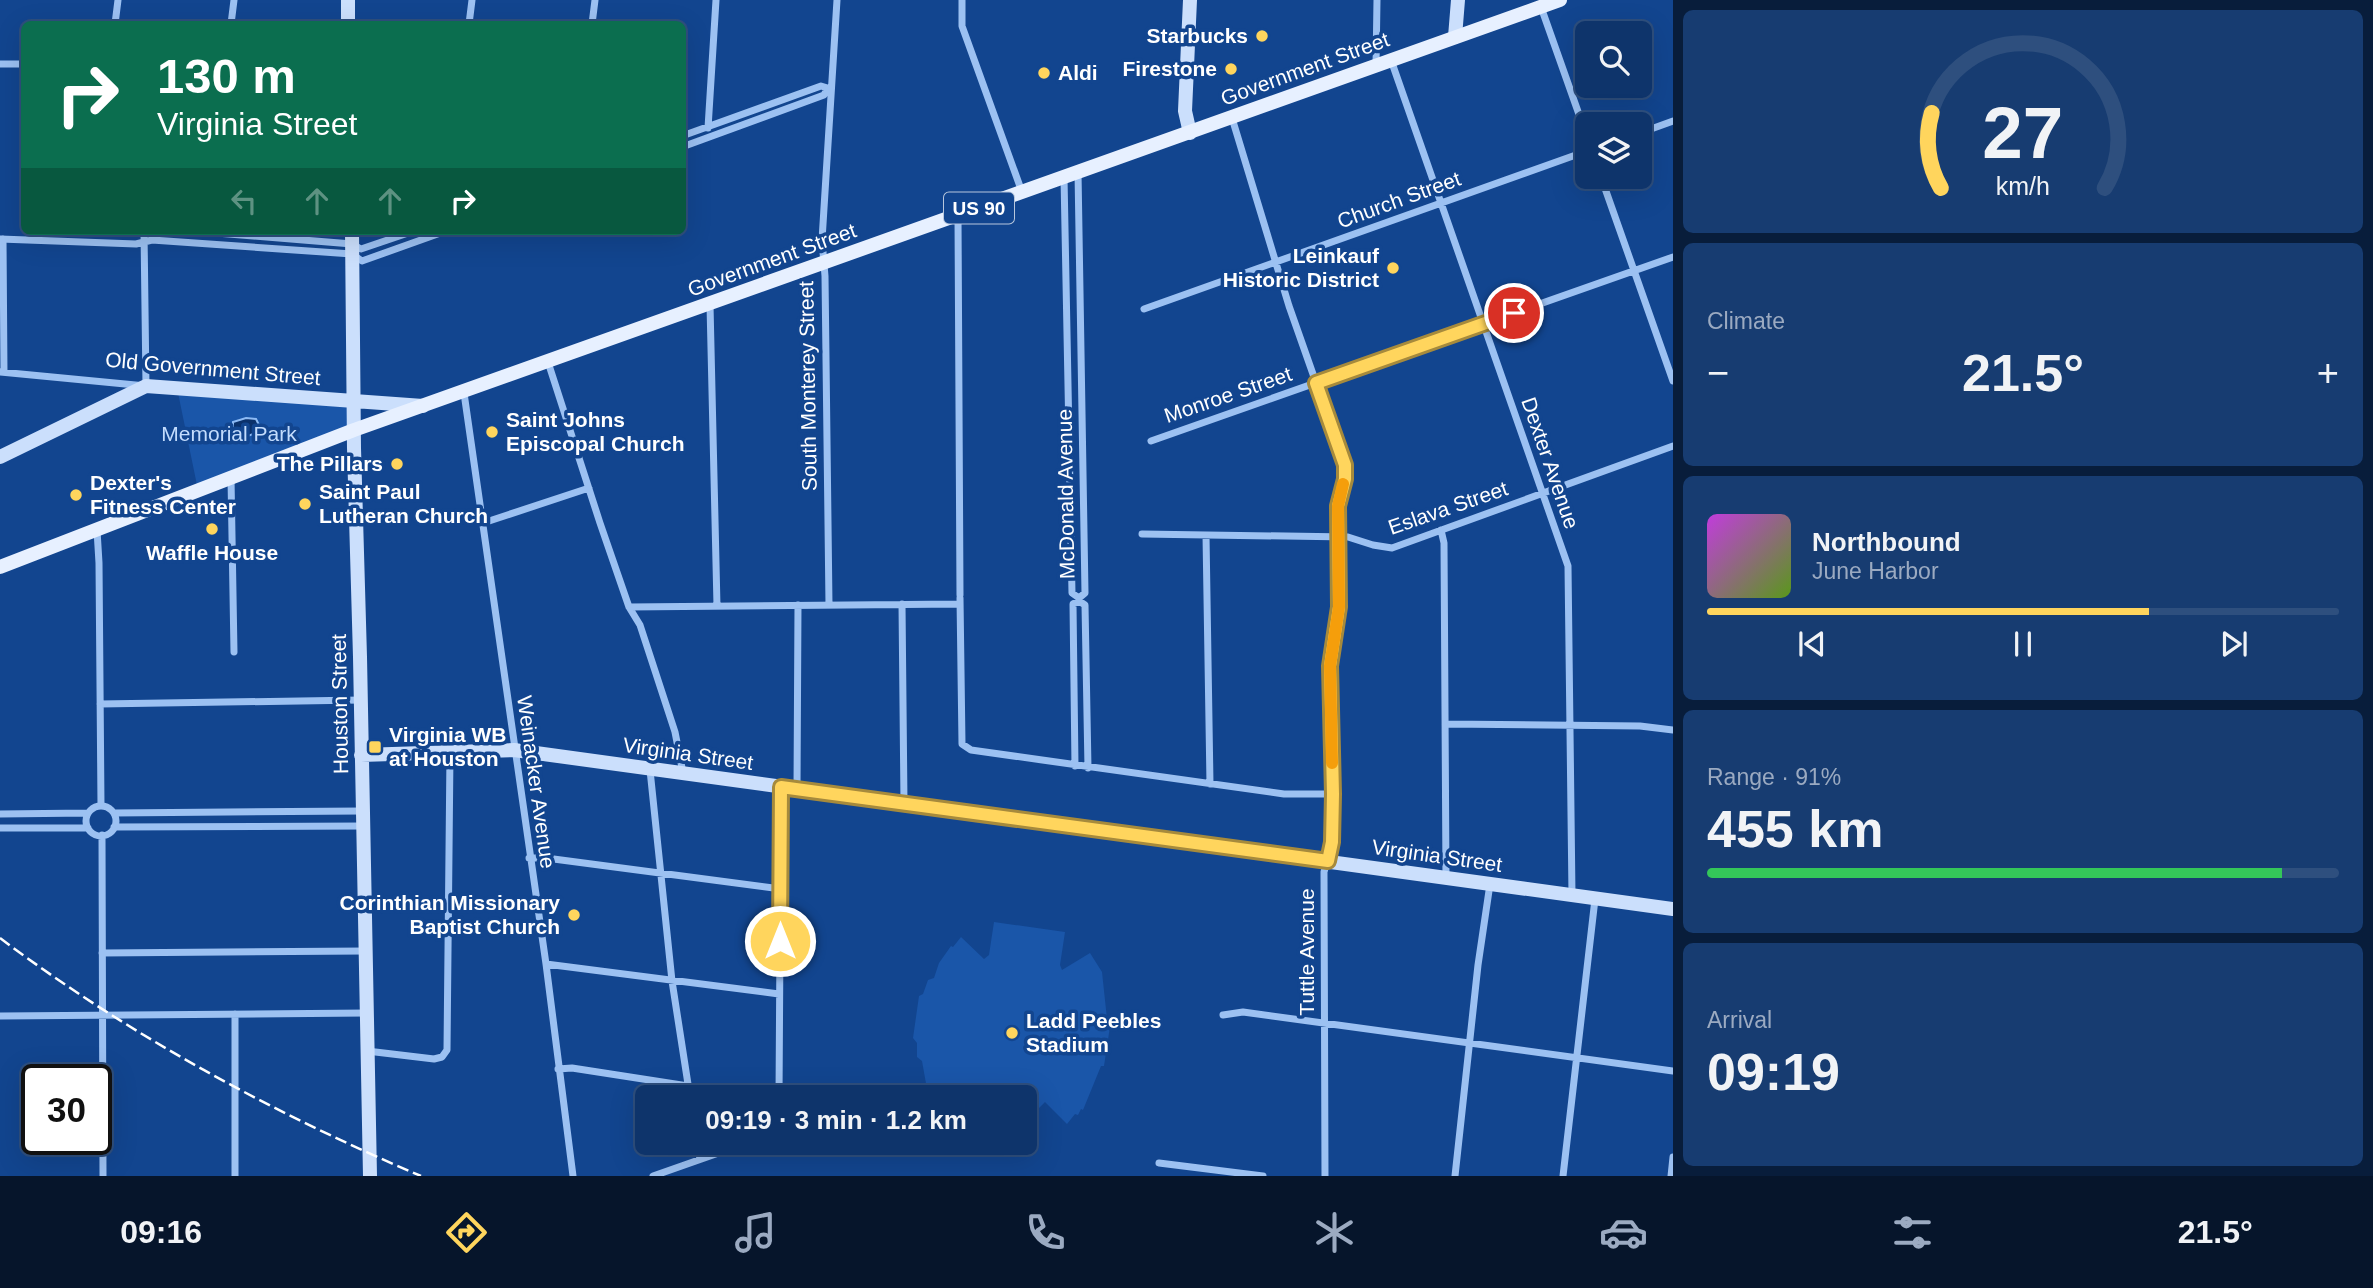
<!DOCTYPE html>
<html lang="en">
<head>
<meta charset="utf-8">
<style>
	body { margin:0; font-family:Arial,sans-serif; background:#173c71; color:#f1f3f6; height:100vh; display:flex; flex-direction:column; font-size:26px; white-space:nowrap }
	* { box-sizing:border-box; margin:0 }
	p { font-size:23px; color:#9baac1 }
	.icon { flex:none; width:38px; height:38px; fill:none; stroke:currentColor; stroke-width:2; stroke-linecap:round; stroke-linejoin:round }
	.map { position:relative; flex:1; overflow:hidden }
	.sheet { display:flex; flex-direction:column; gap:10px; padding:10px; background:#081d3b; width:700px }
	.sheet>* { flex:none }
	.top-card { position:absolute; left:21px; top:21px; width:665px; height:214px; border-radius:10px; box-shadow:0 7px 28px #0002,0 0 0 2px #2e4f7e; background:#0b6e4f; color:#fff; overflow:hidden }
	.controls { position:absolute; left:1575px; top:21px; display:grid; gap:14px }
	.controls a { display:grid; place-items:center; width:77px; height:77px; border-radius:10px; background:#0e346b; box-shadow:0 7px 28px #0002,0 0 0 2px #2e4f7e; font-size:35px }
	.speed { position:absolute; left:21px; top:1064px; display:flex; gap:14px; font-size:35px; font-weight:700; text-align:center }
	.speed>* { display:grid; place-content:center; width:91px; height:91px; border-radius:50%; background:#0e346b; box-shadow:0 7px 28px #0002,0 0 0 2px #2e4f7e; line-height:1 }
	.speed .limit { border:4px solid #111; border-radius:10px; background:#fff; color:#111 }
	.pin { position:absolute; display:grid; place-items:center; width:60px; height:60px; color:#fff; margin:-30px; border:4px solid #fff; border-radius:50%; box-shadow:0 2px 7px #0007 }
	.me { position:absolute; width:77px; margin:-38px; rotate:0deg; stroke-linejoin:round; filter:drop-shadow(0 0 5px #0008) }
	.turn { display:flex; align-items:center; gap:24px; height:147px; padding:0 21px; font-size:32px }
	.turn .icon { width:91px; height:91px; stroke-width:2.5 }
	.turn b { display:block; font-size:49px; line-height:60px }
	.lanes { display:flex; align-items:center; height:66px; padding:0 21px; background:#0003; justify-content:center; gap:35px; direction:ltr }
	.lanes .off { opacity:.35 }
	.big { font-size:52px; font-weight:700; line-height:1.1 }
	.sheet .tile { flex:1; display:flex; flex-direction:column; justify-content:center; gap:10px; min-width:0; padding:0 24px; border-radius:10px; background:#173c71 }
	.sheet .dial { align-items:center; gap:0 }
	.dial svg { height:182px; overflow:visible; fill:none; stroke:#2e4f7e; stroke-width:7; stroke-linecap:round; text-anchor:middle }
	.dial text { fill:#f1f3f6; stroke:none }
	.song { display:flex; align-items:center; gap:21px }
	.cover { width:84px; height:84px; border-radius:10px; background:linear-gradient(135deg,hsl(290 70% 55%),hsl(90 70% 35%)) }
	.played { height:7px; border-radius:4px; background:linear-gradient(90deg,#ffd55d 70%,#2e4f7e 70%) }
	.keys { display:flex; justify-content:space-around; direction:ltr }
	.heat { display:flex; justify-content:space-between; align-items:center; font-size:38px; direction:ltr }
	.charge { height:10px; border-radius:5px; background:linear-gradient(90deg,#34c759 91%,#2e4f7e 0) }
	.trip { position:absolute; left:635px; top:1085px; width:402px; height:70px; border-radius:10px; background:#0e346b; box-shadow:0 7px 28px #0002,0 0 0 2px #2e4f7e; font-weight:700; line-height:70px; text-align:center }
	.tabs { display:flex; height:112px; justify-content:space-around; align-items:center; background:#06152b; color:#9baac1 }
	.tabs .icon { width:49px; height:49px }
	.tabs .on { color:#ffd55d }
	.tabs b { font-size:32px; color:#f1f3f6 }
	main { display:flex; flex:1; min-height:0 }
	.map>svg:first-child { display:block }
</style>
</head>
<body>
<main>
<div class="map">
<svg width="1673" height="1176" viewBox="0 0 1673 1176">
	<rect width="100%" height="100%" fill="#12458f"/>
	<path fill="#1a56a9" d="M177,388L354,401V430L198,490Z
		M994,922L1065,932L1060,965L1062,970L1090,953L1102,972L1107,1019L1111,1020L1104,1066H1101L1083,1110L1081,1109L1078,1115L1075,1114L1067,1124L1045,1102L1039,1108L1035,1139L1026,1138V1097H968L965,1092L956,1097L930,1096L927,1089L922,1061L917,1057V1043L913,1038L919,996L923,994L928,980L934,978L939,963L951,946L953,947L961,937L984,959L989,955Z"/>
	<path fill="#0b316b" stroke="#8ebbf5" stroke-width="2" d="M246,418L256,419L259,425L256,432C248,437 239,439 233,431V422Z"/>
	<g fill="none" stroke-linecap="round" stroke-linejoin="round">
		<path stroke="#9cc1f2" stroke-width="7" d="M962,0V26L1022,192
			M1541,7L1587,137
			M115,24L118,0
			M231,24L234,0
			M469,24L472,0
			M592,24L595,0
			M1391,60L1568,566L1572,895
			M0,64H24
			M1376,65L1377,0
			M1232,118L1289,306L1345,465V479L1338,506L1339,607L1330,666L1332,842L1324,872L1325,1176
			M708,128L716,0
			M1640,133L1673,121
			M682,136L821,86L831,89
			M682,147L824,95L827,89
			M1064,177L1072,593L1079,598L1085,593L1078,172
			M1601,177L1673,381
			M958,216L960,595
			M192,231L352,244L361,249L414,231
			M0,239L136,244L152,240L352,254L362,261L446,231
			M3,239L4,372
			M710,305L717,606
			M1144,309L1587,151
			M548,362L600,523L629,607L640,625L675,732L683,773
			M0,372L146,386L144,231
			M464,393L546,964L573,1176
			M1151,441L1673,257
			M231,478L234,652
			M483,523L589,488
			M97,530L99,563L101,806
			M1441,530L1444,543L1446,878
			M1142,534L1348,537L1373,545L1392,548L1673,446
			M1206,535L1210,784
			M960,598L962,744L971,750L1284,794H1333
			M902,604L904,803
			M829,605L825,276L822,240L837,0
			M629,607L960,604
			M100,704L361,700
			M1445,724L1640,726L1673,730
			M1075,766L1073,604L1079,601L1085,605L1088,768
			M650,770L672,981L690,1097
			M797,789L798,605
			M86 821a15 15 0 1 1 30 0a15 15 0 1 1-30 0Z
			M114,813L362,811
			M0,814L88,813
			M114,827L363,826
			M0,828H88
			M102,835L103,1176
			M529,858H546L781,889
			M102,953L365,951
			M546,964L779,994
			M1223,1015L1243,1012L1673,1071
			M0,1016L366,1013
			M367,1051L434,1059L442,1057L447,1050L450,753
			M558,1069L572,1068L759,1097
			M779,1097L781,787
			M697,1143L700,1159
			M1159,1163L1263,1176
			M235,1176V1014
			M653,1176L747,1143
			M1455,1176L1478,965L1490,884
			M1563,1176L1595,899
			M1671,1176L1673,1157"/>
		<path stroke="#cbdffc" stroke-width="14" d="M348,0V24
			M1455,37L1458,0
			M1190,133L1185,111L1190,0
			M352,231L354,448L360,657L370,1176
			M0,457L146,386L423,406
			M361,755L514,750L1673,909"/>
		<path stroke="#e7f0ff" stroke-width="14" d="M0,567L354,430L1560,0"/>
		<path stroke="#fff" stroke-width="2.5" stroke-dasharray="12 5" stroke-linecap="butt" d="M0,938C129,1035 273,1113 421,1176"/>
	</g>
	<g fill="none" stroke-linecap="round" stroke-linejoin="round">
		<g stroke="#a68a3c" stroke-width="18">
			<path id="route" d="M780,941L781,787L1328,861L1332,842L1333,794L1330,666L1339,607L1338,506L1345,479V465L1316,383L1514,313"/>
		</g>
		<use href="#route" stroke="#ffd55d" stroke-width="12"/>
		<path stroke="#f59e0b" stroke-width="12" d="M1332,763L1330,666L1339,607L1338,506L1343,484"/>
	</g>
	<g fill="#ffd55d" stroke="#12458f" stroke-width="2.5">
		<circle cx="1262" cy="36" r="7"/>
		<circle cx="1231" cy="69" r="7"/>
		<circle cx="1044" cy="73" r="7"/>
		<circle cx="1393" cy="268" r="7"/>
		<circle cx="492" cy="432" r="7"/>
		<circle cx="397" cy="464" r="7"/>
		<circle cx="76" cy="495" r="7"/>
		<circle cx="305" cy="504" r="7"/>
		<circle cx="212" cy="529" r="7"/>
		<rect x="368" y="740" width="14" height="14" rx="3.5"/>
		<circle cx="574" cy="915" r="7"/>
		<circle cx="1012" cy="1033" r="7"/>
	</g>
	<g text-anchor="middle" stroke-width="7" stroke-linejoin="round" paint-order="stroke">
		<rect fill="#12458f" stroke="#b8c7dd" stroke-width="2" x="944" y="192.5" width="70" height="31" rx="5"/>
		<g font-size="19" font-weight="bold" fill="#fff">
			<text x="979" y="215">US 90</text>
		</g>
		<g font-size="21" font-weight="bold" fill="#fff" stroke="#12458f" text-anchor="start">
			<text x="1248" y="43" text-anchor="end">Starbucks</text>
			<text x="1217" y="76" text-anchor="end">Firestone</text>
			<text x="1058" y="80">Aldi</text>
			<text x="1379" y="263" text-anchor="end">Leinkauf<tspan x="1379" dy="24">Historic District</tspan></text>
			<text x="506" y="427">Saint Johns<tspan x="506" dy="24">Episcopal Church</tspan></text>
			<text x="383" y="471" text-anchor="end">The Pillars</text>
			<text x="90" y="490">Dexter's<tspan x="90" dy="24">Fitness Center</tspan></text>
			<text x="319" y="499">Saint Paul<tspan x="319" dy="24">Lutheran Church</tspan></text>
			<text x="212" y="560" text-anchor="middle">Waffle House</text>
			<text x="389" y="742">Virginia WB<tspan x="389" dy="24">at Houston</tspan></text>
			<text x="560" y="910" text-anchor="end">Corinthian Missionary<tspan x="560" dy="24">Baptist Church</tspan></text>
			<text x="1026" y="1028">Ladd Peebles<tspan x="1026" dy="24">Stadium</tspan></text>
		</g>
		<g font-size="21" fill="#fff" stroke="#12458f">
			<text transform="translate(1305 69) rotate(-20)" y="7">Government Street</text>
			<text transform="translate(1399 200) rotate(-20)" y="7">Church Street</text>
			<text transform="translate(772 260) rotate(-20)" y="7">Government Street</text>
			<text transform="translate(213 369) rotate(5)" y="7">Old Government Street</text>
			<text transform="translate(808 386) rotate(-91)" y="7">South Monterey Street</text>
			<text transform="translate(1228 395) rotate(-19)" y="7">Monroe Street</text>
			<text transform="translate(1550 463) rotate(71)" y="7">Dexter Avenue</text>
			<text transform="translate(1066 494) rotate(-91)" y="7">McDonald Avenue</text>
			<text transform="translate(1448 508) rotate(-19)" y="7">Eslava Street</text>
			<text transform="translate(340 704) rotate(-91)" y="7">Houston Street</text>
			<text transform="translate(688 754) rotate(8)" y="7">Virginia Street</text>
			<text transform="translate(536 782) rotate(82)" y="7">Weinacker Avenue</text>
			<text transform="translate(1437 856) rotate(8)" y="7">Virginia Street</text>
			<text transform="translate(1307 952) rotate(-90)" y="7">Tuttle Avenue</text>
		</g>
		<g font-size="21" fill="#c3dcfd" stroke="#12458f">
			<text x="229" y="441">Memorial Park</text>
		</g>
	</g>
</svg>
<div class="controls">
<a><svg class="icon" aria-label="search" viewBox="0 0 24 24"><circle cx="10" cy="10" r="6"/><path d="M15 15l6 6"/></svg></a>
<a><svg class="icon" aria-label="layers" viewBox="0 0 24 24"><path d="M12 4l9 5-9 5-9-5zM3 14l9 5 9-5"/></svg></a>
</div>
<div class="speed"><div class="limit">30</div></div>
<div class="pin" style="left:1514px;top:313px;background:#d93025"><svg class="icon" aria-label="arrive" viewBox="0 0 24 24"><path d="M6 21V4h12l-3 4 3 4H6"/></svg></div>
<svg class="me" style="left:780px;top:941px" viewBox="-20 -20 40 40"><circle r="17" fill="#ffd55d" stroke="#fff" stroke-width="3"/><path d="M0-11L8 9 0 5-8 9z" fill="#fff"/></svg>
<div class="trip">09:19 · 3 min · 1.2 km</div>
<div class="top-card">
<div class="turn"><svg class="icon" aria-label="right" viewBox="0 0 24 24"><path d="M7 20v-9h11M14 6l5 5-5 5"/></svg><div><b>130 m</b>Virginia Street</div></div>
<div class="lanes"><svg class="icon off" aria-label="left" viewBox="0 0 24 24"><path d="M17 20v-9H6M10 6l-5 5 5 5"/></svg><svg class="icon off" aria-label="ahead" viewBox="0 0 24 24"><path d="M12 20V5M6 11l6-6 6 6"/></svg><svg class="icon off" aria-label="ahead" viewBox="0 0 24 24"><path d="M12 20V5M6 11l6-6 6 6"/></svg><svg class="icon" aria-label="right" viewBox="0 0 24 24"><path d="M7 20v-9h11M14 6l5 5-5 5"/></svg></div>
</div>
</div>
<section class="sheet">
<div class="tile dial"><svg viewBox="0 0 100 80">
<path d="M14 69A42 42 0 1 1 86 69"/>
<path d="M14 69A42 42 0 0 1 10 36" stroke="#ffd55d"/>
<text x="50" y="56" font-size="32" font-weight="700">27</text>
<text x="50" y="72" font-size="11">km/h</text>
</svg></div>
<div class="tile"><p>Climate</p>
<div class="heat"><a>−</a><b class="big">21.5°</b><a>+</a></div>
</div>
<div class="tile">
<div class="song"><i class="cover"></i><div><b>Northbound</b><p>June Harbor</p></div></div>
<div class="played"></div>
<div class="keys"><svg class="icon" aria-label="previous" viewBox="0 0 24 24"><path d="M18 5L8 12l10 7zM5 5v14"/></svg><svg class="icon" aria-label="pause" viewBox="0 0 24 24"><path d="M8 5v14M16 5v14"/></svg><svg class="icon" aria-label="next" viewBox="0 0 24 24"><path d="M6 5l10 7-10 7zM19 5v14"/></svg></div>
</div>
<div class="tile"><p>Range · 91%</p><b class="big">455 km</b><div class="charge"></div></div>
<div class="tile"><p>Arrival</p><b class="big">09:19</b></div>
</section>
</main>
<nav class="tabs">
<b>09:16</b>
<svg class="icon on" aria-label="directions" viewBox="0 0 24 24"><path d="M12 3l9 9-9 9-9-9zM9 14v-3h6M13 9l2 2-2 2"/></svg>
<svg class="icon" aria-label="music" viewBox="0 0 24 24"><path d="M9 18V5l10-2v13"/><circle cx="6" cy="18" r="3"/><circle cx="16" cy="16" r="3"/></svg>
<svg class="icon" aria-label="phone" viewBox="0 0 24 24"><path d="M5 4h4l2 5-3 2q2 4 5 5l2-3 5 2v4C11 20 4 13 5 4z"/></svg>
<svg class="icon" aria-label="climate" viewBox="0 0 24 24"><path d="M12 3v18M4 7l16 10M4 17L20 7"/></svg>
<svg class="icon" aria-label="car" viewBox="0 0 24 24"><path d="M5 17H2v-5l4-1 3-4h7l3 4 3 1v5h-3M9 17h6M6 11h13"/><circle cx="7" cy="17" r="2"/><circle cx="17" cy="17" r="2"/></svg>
<svg class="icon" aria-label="filters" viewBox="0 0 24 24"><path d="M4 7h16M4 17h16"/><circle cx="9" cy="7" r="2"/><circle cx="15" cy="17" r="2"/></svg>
<b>21.5°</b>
</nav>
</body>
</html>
